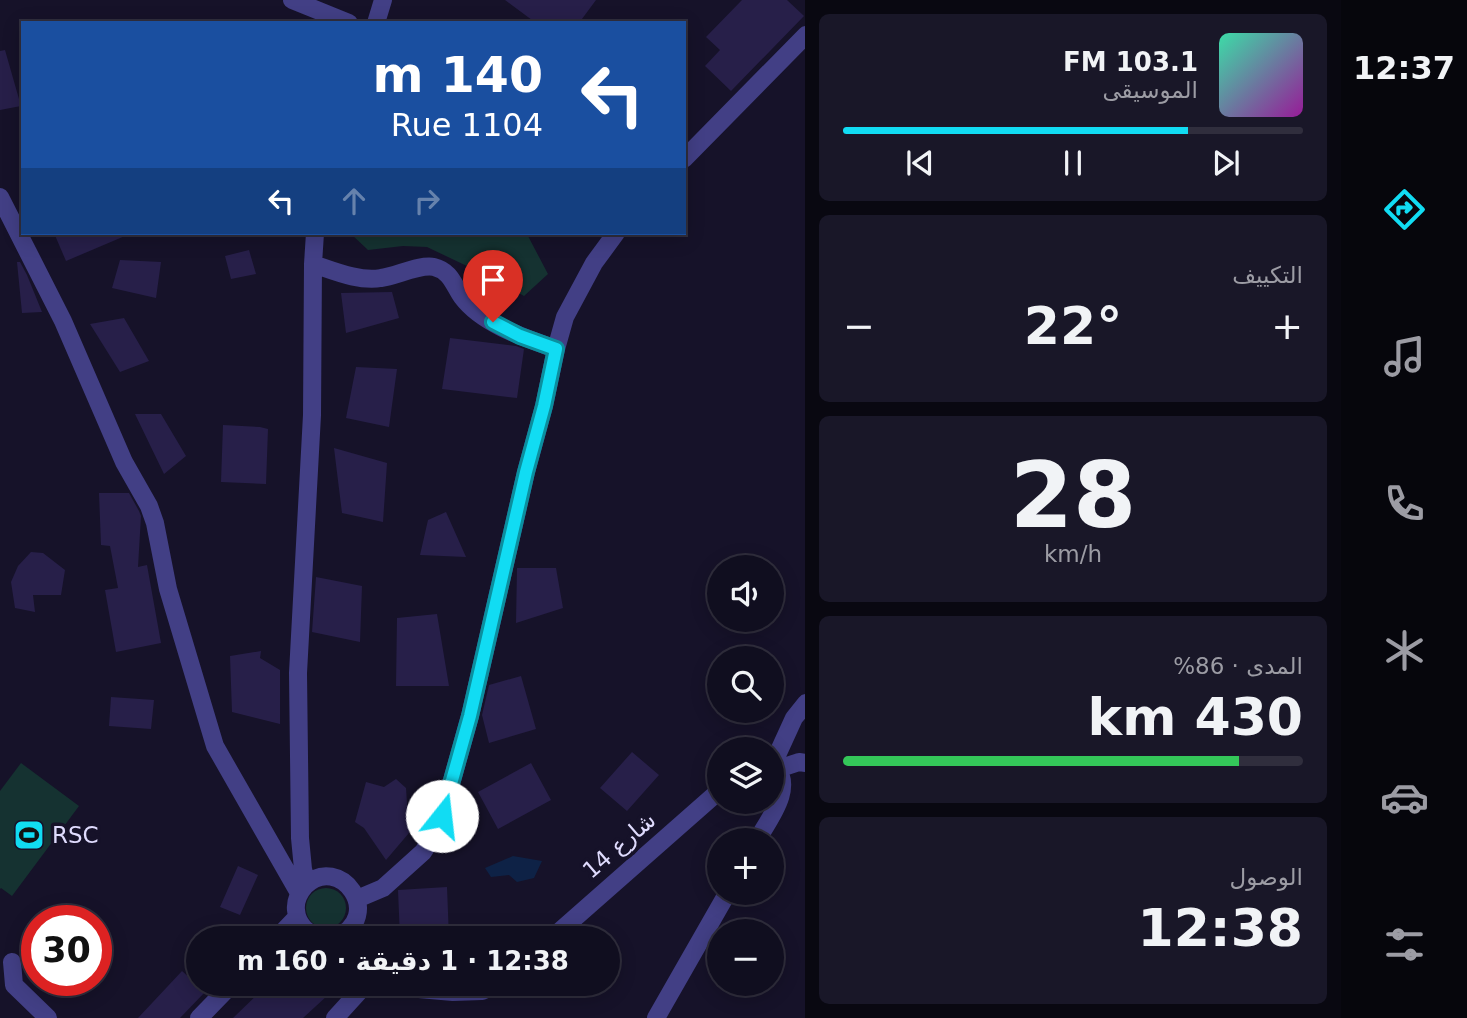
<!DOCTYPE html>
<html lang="ar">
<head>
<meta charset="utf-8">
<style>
	body { margin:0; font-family:"DejaVu Sans","Noto Sans Arabic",sans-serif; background:#191728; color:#f1f3f6; direction:rtl; height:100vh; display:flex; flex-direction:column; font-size:26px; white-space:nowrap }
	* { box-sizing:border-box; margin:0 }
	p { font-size:23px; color:#9c9ca4 }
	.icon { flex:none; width:38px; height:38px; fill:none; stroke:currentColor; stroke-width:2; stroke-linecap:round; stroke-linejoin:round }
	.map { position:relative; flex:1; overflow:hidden; direction:ltr }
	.sheet { display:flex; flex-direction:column; gap:14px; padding:14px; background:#090811; width:536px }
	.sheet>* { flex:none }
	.banner { position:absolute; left:21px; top:21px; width:665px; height:214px; border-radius:0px; box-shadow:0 4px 18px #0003,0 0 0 2px #302e3d; direction:rtl; background:#1a4fa0; color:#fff; overflow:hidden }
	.fabs { position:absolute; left:707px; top:555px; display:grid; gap:14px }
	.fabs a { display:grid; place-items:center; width:77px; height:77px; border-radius:50%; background:#100e1f; box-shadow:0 4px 18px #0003,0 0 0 2px #302e3d; font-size:35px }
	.speed { position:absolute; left:21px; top:905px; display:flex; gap:14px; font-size:35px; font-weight:700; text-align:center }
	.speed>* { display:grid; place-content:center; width:91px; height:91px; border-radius:50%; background:#100e1f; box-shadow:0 4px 18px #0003,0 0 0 2px #302e3d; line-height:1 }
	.speed .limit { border:10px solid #d22; background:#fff; color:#111 }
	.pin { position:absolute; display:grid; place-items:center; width:60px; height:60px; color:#fff; margin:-72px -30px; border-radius:50% 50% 50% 0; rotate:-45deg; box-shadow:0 0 7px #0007 }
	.pin .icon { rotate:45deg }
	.me { position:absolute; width:77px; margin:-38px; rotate:16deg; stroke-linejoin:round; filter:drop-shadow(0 0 5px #0008) }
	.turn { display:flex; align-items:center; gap:24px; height:147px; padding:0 28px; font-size:32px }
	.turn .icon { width:91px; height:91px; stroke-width:2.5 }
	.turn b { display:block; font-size:49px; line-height:60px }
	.lanes { display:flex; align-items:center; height:66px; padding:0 28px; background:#0003; justify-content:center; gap:35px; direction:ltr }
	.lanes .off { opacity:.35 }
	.big { font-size:52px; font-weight:700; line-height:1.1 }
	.sheet .widget { flex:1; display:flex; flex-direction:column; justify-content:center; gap:10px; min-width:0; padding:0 24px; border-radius:10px; background:#191728 }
	.sheet .dial { align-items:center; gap:0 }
	.dial b { font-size:91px; line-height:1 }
	.song { display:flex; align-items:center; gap:21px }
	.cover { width:84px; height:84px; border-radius:10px; background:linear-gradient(135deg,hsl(160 70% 55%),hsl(300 70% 35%)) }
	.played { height:7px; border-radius:4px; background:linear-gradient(90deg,#11dcf3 75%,#302e3d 75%) }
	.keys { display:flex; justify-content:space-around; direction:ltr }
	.heat { display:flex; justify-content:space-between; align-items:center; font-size:38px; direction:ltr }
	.charge { height:10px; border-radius:5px; background:linear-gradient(90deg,#34c759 86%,#302e3d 0) }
	.trip { position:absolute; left:186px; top:926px; width:434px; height:70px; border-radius:35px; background:#100e1f; box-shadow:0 4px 18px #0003,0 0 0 2px #302e3d; font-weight:700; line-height:70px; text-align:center; direction:rtl }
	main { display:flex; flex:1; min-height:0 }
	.menu { display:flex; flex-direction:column; width:126px; justify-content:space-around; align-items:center; background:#06060c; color:#9c9ca4 }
	.menu .icon { width:49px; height:49px }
	.menu .active { color:#11dcf3 }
	.menu b { font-size:32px; color:#f1f3f6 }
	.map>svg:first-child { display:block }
</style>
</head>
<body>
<main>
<nav class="menu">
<b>12:37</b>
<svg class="icon active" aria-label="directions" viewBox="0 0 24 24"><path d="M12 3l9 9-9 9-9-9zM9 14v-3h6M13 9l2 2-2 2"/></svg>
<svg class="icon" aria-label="music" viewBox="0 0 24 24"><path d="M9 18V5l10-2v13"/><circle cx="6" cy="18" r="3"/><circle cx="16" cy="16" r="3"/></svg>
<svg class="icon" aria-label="phone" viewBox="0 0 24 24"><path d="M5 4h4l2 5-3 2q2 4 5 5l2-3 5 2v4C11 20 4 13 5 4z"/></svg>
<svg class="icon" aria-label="climate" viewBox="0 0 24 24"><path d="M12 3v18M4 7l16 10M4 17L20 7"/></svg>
<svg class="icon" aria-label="car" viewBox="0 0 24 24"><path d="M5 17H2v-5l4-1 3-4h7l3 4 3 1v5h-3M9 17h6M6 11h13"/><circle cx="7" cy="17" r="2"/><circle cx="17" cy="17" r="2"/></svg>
<svg class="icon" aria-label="filters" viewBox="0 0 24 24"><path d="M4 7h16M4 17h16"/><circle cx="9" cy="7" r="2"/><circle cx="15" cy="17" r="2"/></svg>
</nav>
<section class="sheet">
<div class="widget">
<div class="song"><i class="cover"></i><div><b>103.1 FM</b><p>الموسيقى</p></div></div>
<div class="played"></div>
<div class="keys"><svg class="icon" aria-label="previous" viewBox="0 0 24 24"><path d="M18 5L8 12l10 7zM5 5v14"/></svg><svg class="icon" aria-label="pause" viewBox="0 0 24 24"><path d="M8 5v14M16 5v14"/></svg><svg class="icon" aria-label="next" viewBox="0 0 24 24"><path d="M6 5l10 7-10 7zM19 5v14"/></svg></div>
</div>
<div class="widget"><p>التكييف</p>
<div class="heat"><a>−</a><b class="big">22°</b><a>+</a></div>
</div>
<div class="widget dial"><b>28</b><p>km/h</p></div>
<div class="widget"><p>المدى · 86%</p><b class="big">430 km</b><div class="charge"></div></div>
<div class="widget"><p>الوصول</p><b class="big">12:38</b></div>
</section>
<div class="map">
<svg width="806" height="1018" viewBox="0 0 806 1018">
	<rect width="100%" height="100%" fill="#161229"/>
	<path fill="#153231" d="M350,233H524L528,236L548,274L524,296L490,277L427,247L403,246L368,250Z
		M21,763L79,806L12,896L1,888L0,889V791Z
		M306 908a20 20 0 1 1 40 0a20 20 0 1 1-40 0Z"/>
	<path fill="#0e2246" d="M513,856L542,861L534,878L517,882L509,875L491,877L485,868Z"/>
	<path fill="#271f49" d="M505,0H596L579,23H536Z
		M742,0H787L804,16L731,91L705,66L720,50L706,37Z
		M5,50L21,106L0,110V51Z
		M54,233H132L66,261Z
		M249,250L256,274L231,279L225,256Z
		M120,260L161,262L156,298L112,288Z
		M17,262H20L27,275L42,312L22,313Z
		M392,292L399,318L346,333L341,293Z
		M124,318L149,361L120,372L90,324Z
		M450,338L516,346L524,349L517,398L442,389Z
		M356,367L397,369L389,427L346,418Z
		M135,414H161L186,456L164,474Z
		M223,425L260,427L268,429L266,484L221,482Z
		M334,448L387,463L383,522L342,513Z
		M99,493H129L139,511L141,516L138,567L147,565L161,643L116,652L105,590L118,588L110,546L101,545Z
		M446,512L466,557L420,555L428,520Z
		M31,552L43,553L65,570L61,595H33L35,612L15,608L11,582L18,566Z
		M517,568H556L563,608L516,623Z
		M316,577L362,586L360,642L312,632Z
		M437,614L449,686H396L397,618Z
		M261,651L260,658L280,670V724L232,712L230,656Z
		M521,676L536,729L489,743L482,715L489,685Z
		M111,697L154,700L151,729L109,726Z
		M632,752L659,775L627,811L600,788Z
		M531,763L551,800L498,829L478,792Z
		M396,779L406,788L409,833L386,860L364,828L355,822L366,782L384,787Z
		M238,866L258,875L240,915L220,907Z
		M447,887L449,938H400L398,890Z
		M182,971L205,992L180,1018H138Z
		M268,984H340L303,1018H233Z"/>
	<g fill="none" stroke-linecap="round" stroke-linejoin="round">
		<path stroke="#423f85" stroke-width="18" d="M292,0L349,23
			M376,23L383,0
			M684,159L806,35
			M0,197L63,321L124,462L149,506L155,523L168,589L215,746L299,893
			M313,264C334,271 360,282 381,278C396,276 420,264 434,267C451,271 454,286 462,297C482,324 525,338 556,349
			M773,764L794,718L806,703
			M778,769L799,762L806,763
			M757,840C770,818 796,786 773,764
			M307,884L303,869L300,838L298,673L312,415L313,264L315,233
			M357,899L383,888L423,852L431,840L442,816L470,716L526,472L544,406L556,349L565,317L594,263L616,233
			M277,938L297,917
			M319,938C307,933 297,924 296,910C295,901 299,893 305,886C339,852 387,916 335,938
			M552,938L719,791
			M12,962L14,985L48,1018
			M390,984L396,987L453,992L482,991L498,984
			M199,1018L232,984
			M335,1018L366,984
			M656,1018L728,892"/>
	</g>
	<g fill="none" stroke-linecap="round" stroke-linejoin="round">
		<g stroke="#0b8f9e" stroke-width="18">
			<path id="route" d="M442,816L470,716L526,472L544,406L556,349L520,336L493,322"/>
		</g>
		<use href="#route" stroke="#11dcf3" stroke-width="12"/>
	</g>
	<defs>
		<g id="stadium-square" transform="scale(1.575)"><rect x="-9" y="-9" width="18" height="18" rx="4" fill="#11dcf3" stroke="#161229"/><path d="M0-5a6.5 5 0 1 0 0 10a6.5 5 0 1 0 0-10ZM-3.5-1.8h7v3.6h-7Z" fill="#111"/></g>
	</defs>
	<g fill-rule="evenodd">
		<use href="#stadium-square" x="29" y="835"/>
	</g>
	<g text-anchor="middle" stroke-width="7" stroke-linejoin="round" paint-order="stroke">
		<g font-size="23" fill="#dfdbfd" stroke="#161229" text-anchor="start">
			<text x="52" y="843">RSC</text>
		</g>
		<g font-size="23" fill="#dfdbfd" stroke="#161229">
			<text transform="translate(619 845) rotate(-41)" y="8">شارع 14</text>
		</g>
	</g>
</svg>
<div class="fabs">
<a><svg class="icon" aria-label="sound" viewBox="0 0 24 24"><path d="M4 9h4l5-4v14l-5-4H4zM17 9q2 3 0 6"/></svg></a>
<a><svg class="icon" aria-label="search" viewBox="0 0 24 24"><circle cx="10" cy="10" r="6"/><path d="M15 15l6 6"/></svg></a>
<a><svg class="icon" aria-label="layers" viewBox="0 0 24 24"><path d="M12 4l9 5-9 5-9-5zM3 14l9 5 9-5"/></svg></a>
<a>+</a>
<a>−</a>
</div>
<div class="speed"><div class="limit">30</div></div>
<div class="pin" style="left:493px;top:322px;background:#d93025"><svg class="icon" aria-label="arrive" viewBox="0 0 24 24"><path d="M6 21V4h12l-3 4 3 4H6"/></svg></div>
<svg class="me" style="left:442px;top:816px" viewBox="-20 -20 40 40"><circle r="19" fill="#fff"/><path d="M0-13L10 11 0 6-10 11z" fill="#11dcf3"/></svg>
<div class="trip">12:38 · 1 دقيقة · 160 m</div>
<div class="banner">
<div class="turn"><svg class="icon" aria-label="left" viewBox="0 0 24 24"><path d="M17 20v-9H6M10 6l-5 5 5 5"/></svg><div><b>140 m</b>Rue 1104</div></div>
<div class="lanes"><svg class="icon" aria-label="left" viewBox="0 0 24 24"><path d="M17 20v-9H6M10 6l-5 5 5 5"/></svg><svg class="icon off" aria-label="ahead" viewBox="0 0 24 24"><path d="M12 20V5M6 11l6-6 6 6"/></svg><svg class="icon off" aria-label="right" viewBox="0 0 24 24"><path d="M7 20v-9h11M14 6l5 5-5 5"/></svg></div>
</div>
</div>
</main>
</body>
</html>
